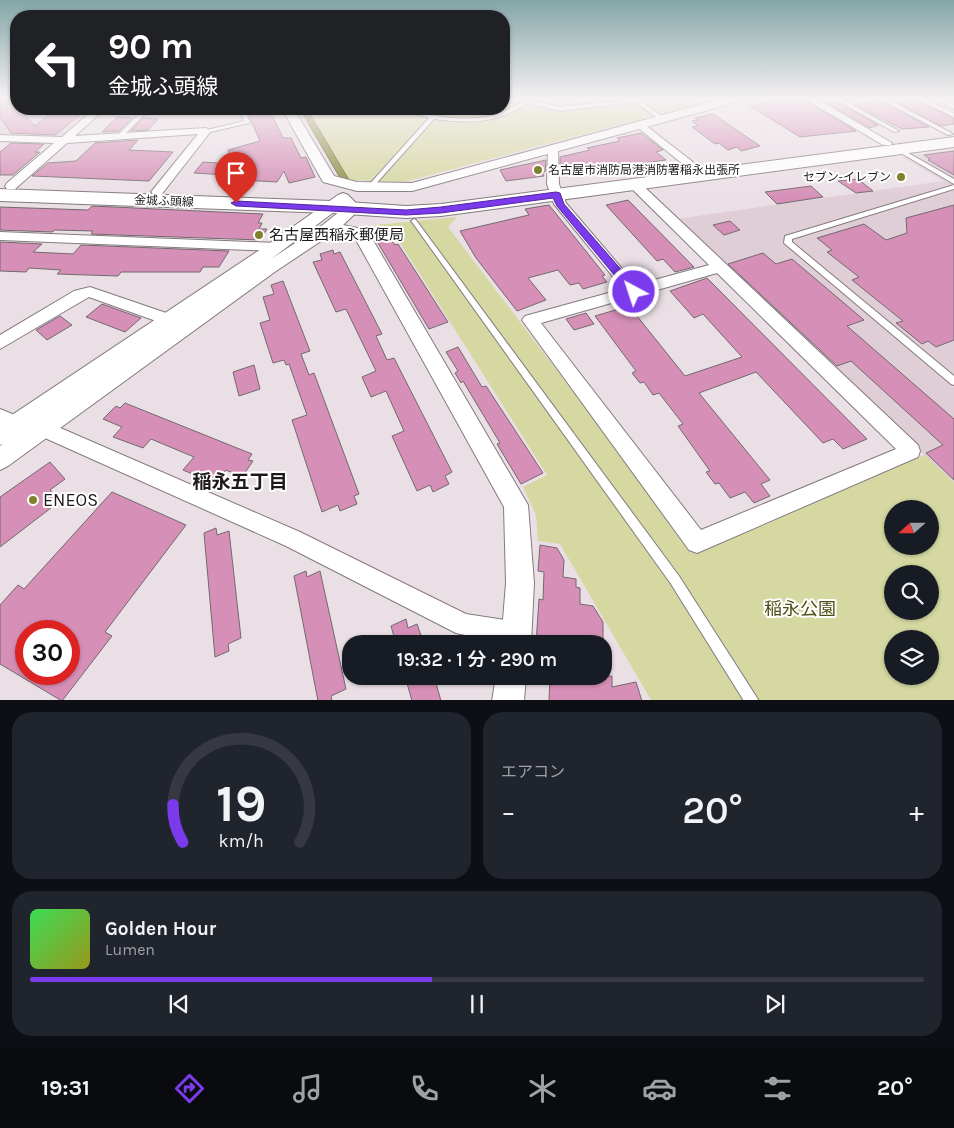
<!DOCTYPE html>
<html lang="ja">
<head>
<meta charset="utf-8">
<style>
	body { margin:0; font-family:Karla,"Noto Sans JP",sans-serif; background:#20242c; color:#f1f3f6; height:100vh; display:flex; flex-direction:column; font-size:19px; white-space:nowrap }
	* { box-sizing:border-box; margin:0 }
	p { font-size:16px; color:#9ea1a6 }
	.icon { flex:none; width:28px; height:28px; fill:none; stroke:currentColor; stroke-width:2; stroke-linecap:round; stroke-linejoin:round }
	.map { position:relative; height:700px; overflow:hidden }
	.details { display:flex; flex-direction:column; gap:12px; padding:12px; background:#0d0f14; flex:1 }
	.details>* { flex:none }
	.guide { position:absolute; left:10px; top:10px; width:500px; height:105px; border-radius:20px; box-shadow:0 1px 4px #0004; background:#202124; color:#fff; overflow:hidden }
	.needle { width:32px; rotate:249deg }
	.controls { position:absolute; left:884px; top:500px; display:grid; gap:10px }
	.controls a { display:grid; place-items:center; width:55px; height:55px; border-radius:50%; background:#171b24; box-shadow:0 1px 4px #0004; font-size:25px }
	.speed { position:absolute; left:15px; top:620px; display:flex; gap:10px; font-size:25px; font-weight:700; text-align:center }
	.speed>* { display:grid; place-content:center; width:65px; height:65px; border-radius:50%; background:#171b24; box-shadow:0 1px 4px #0004; line-height:1 }
	.speed .limit { border:8px solid #d22; background:#fff; color:#111 }
	.pin { position:absolute; display:grid; place-items:center; width:42px; height:42px; color:#fff; margin:-51px -21px; border-radius:50% 50% 50% 0; rotate:-45deg; box-shadow:0 0 5px #0007 }
	.pin .icon { rotate:45deg }
	.me { position:absolute; width:55px; margin:-28px; rotate:320deg; stroke-linejoin:round; filter:drop-shadow(0 0 4px #0008) }
	.turn { display:flex; align-items:center; gap:18px; height:105px; padding:0 15px; font-size:22px }
	.turn .icon { width:65px; height:65px; stroke-width:2.5 }
	.turn b { display:block; font-size:35px; line-height:42px }
	.big { font-size:38px; font-weight:600; line-height:1.1 }
	.details .widget { flex:1; display:flex; flex-direction:column; justify-content:center; gap:8px; min-width:0; padding:0 18px; border-radius:20px; background:#20242c }
	.details .dial { align-items:center; gap:0 }
	.dial svg { height:130px; overflow:visible; fill:none; stroke:#363941; stroke-width:7; stroke-linecap:round; text-anchor:middle }
	.dial text { fill:#f1f3f6; stroke:none }
	.song { display:flex; align-items:center; gap:15px }
	.cover { width:60px; height:60px; border-radius:8px; background:linear-gradient(135deg,hsl(130 70% 55%),hsl(60 70% 35%)) }
	.played { height:5px; border-radius:2px; background:linear-gradient(90deg,#7c3aed 45%,#363941 45%) }
	.keys { display:flex; justify-content:space-around; direction:ltr }
	.heat { display:flex; justify-content:space-between; align-items:center; font-size:28px; direction:ltr }
	.details .tiles { flex:1; display:grid; gap:12px; grid-template-columns:1fr 1fr }
	.widget:last-child { grid-column:span 2 }
	.trip { position:absolute; left:342px; top:635px; width:270px; height:50px; border-radius:20px; background:#171b24; box-shadow:0 1px 4px #0004; font-weight:600; line-height:50px; text-align:center }
	.tabs { display:flex; height:80px; justify-content:space-around; align-items:center; background:#090b0e; color:#9ea1a6 }
	.tabs .icon { width:35px; height:35px }
	.tabs .current { color:#7c3aed }
	.tabs b { font-size:22px; color:#f1f3f6 }
	.map>svg:first-child { display:block }
</style>
</head>
<body>
<div class="map">
<svg width="954" height="701" viewBox="0 0 954 701">
	<rect width="100%" height="100%" fill="#eadfe5"/>
	<path fill="#e0ced7" d="M0,99H16V109H94L64,135L55,137L0,135Z
		M954,150V483L676,219L943,181L902,157Z"/>
	<path fill="#d5d8a1" fill-rule="evenodd" d="M504,99H715L404,182L349,180L307,109H504Z
		M457,217L448,227L696,554L925,455L954,483V700H651L560,544L538,541L536,515L523,487L547,475L393,232L374,237L372,234L375,225ZM892,509H930V546H892ZM892,574H930V611H892ZM892,639H930V676H892Z"/>
	<path fill="#8b8e43" stroke="#6a6b37" d="M302,109H307L349,180L340,178L301,111Z"/>
	<path fill="#d690b7" stroke="#72696d" fill-rule="evenodd" d="M0,99H8L35,126L57,109L86,110L55,135L11,133L0,117Z
		M759,99H803L856,131L800,137L750,106L766,103Z
		M820,99H833L878,125L870,128Z
		M874,99H878L929,127L902,129L857,106L872,102Z
		M891,99H915L954,119V124L941,126Z
		M246,109H269L283,138H291L301,158L306,157L315,177L289,183L284,171L277,182L240,180L243,176L194,173L203,162L233,164L228,150L260,141Z
		M713,114L760,146L741,151L737,147L728,150L719,143L715,144L692,127L698,126L692,121L699,120L695,118Z
		M117,117L132,118L119,131L102,132Z
		M143,118L158,119L148,130L131,131Z
		M641,133L663,150L656,152L666,160L571,173L560,170V157L590,150L587,148L620,141L617,138Z
		M138,140L129,150L173,152L149,181L32,176L48,163L76,161L95,143Z
		M11,143L44,144L35,152H40L13,175H0V152Z
		M954,151V175L928,160L930,159L924,155Z
		M546,160L545,172H542L544,176L506,181L500,170Z
		M858,179L873,191L856,193L838,181Z
		M811,186L823,197L777,204L765,192Z
		M628,200L694,267L675,272L663,259L657,261L606,205Z
		M549,205L605,275L602,276L607,282L583,289L579,283L570,285L558,270L528,278L546,300L517,311L476,258L460,231L529,215L525,209Z
		M954,205V340L936,347L928,341L922,344L896,323L903,321L852,280L859,277L827,252L832,250L817,238L864,224L886,240L907,233L906,218Z
		M92,206L263,214L258,223H262L259,229H267L260,240L91,234L93,231L55,230L52,232L0,230V207L88,210Z
		M730,221L740,230L724,235L713,225Z
		M388,235L395,245L398,244L448,322L429,329L375,238Z
		M0,242L42,244L33,252L73,254L81,245L229,251L219,267H203L200,272H121L118,276L57,274L61,270L29,268L26,272L0,271Z
		M333,250L334,254L340,252L382,334L376,336L387,360L394,358L452,472L445,476L449,484L433,492L430,485L417,491L392,436L404,431L386,391L371,397L362,377L376,371L346,309L336,312L313,262L322,260L320,254Z
		M763,253L776,264L792,259L864,320L847,326L954,419V480L926,453L943,445L851,361L837,366L728,264Z
		M707,278L867,439L843,449L833,439L823,443L756,372L699,393L770,480L761,484L770,496L754,503L745,492L730,498L719,483L715,484L706,472L710,471L678,426L683,424L659,393L653,395L644,382L640,383L632,373L636,371L595,316L629,306L685,376L742,357L703,314L694,318L670,291Z
		M283,281L310,351L301,354L309,375L314,373L359,494L354,496L357,504L340,511L338,505L322,512L292,420L307,415L289,364L286,365L284,360L273,363L260,323L270,320L263,297L274,294L271,285Z
		M102,304L141,318L125,332L86,317Z
		M586,313L594,324L574,330L566,319Z
		M60,316L72,325L47,340L36,330Z
		M458,347L482,387L486,386L543,473L521,484L497,444L500,443L463,381L461,383L455,373L458,371L446,352Z
		M254,365L260,389L239,396L233,372Z
		M125,403L252,454L248,460L253,461L242,477L226,470L216,484L183,470L194,457L151,439L143,448L113,437L122,427L103,419L116,406L120,408Z
		M50,462L65,479L50,490L60,501L0,547V497Z
		M112,492L186,525L105,632L112,636L62,701L0,664V605L18,585L24,589ZM26,631H69V674H26Z
		M216,528L217,535L229,531L241,638L228,644L229,651L215,657L204,533Z
		M540,545L557,548L564,560L563,577L576,579V587L580,588V604L593,606L603,622V644H536L539,599L543,600L544,572L538,571Z
		M306,571L307,577L320,571L346,689L331,696L332,701H318L294,576Z
		M406,619L408,628L417,624L424,644H396L391,626Z
		M405,676H434L441,701H412Z
		M550,676H612V687L636,682L642,701H549Z"/>
	<g fill="none" stroke-linecap="round" stroke-linejoin="round">
		<g stroke="#847a7f" stroke-width="2">
			<path id="service" d="M518,99H525L560,107L634,99H647L641,101L664,118L659,119L635,102L560,111L528,103C498,123 470,124 434,119L373,187L371,188L368,186L429,118L402,110L401,109C412,109 422,113 432,115C464,122 496,120 523,101Z
				M835,99H841L848,102L864,99H872V100L852,105L899,131L894,132Z
				M880,99H887L953,134L948,135Z
				M917,99H924L954,113V117Z
				M935,99H942L954,105V109Z
				M144,109H150L123,136H119V134Z
				M238,109H244L250,122L249,123L206,133L203,131L244,121Z
				M896,146L954,179V184L894,149L893,148Z
				M954,185V189L792,239V242L954,376V385L951,384L784,243L785,236Z
				M414,219L416,220L679,576L759,701H744L671,584L412,222L411,221Z"/>
		</g>
		<g stroke="#847a7f" stroke-width="2">
			<path id="minor" d="M805,99H817L892,143L891,145H883Z
				M94,109H105L75,136L206,128L211,131L161,195L157,196L151,192L198,134L67,143L15,189H7L5,186L7,183L54,143L0,141V135L62,137Z
				M640,121L698,166V170H690L636,126L635,124Z
				M553,145L558,148L559,184L566,203L636,285L709,265L630,187L628,184L634,180L638,181L918,445L920,451L918,457L697,553L689,550L522,320L525,316L623,289L554,204L547,184L548,148ZM717,273L896,449L701,530L541,323Z
				M0,232L276,243L283,247L276,251L0,240Z
				M90,287L175,316L178,320L175,324L170,326L89,297L0,349V335L74,291Z
				M0,409L22,418L25,424L22,430L16,432L0,425Z
				M42,420L300,532L466,614L518,622L526,626L530,634L526,642L506,644L456,633L286,546L36,434L33,428L36,422Z"/>
		</g>
		<g stroke="#847a7f" stroke-width="2">
			<path id="tertiary" d="M721,99H740L738,102L412,191H357L323,182L282,109H294L334,176L357,182L412,183Z
				M343,193L348,195L361,208L343,225L367,230L528,505L534,583L531,644H501L506,583L504,507L355,238L333,233L276,271L8,466L0,470V446L3,444L0,445V423L270,243L338,195ZM342,206L344,208L324,224L271,259Z
				M496,676H526L524,701H492Z"/>
		</g>
		<g stroke="#847a7f" stroke-width="2">
			<path id="primary" d="M954,137V147L441,216L406,218L332,213L0,201V189L332,201L406,206L441,204Z"/>
		</g>
		<use href="#service" fill="#fff" fill-rule="evenodd"/>
		<use href="#minor" fill="#fff" fill-rule="evenodd"/>
		<use href="#tertiary" fill="#fff" fill-rule="evenodd"/>
		<use href="#primary" fill="#fff" fill-rule="evenodd"/>
	</g>
	<linearGradient id="sky" x2="0" y2="1"><stop stop-color="#83a5a6"/><stop offset="0.5" stop-color="#f6f1f3"/><stop offset="1" stop-color="#f6f1f3" stop-opacity="0"/></linearGradient>
	<rect width="954" height="197" fill="url(#sky)"/>
	<path fill="#7c3aed" stroke="#51269a" d="M556,192L560,193L564,204L638,289V294H630L557,206L553,198L441,213L406,215L236,206L231,203L236,201L406,210L441,207Z"/>
	<g fill="#7f822c" stroke="#fff" stroke-width="2">
		<circle cx="538" cy="170" r="5"/>
		<circle cx="901" cy="177" r="5"/>
		<circle cx="259" cy="235" r="5"/>
		<circle cx="33" cy="500" r="5"/>
	</g>
	<g text-anchor="middle" stroke-width="4" stroke-linejoin="round" paint-order="stroke">
		<g font-size="12" fill="#1d191b" stroke="#fff" text-anchor="start">
			<text x="548" y="174">名古屋市消防局港消防署稲永出張所</text>
			<text x="891" y="181" text-anchor="end">セブン-イレブン</text>
		</g>
		<g font-size="12" fill="#1d191b" stroke="#fff">
			<text transform="translate(164 201) rotate(2)" y="4">金城ふ頭線</text>
		</g>
		<g font-size="15" fill="#1d191b" stroke="#fff" text-anchor="start">
			<text x="269" y="240">名古屋西稲永郵便局</text>
		</g>
		<g font-size="18" fill="#1d191b" stroke="#fff" text-anchor="start">
			<text x="43" y="506">ENEOS</text>
		</g>
		<g font-size="18" fill="#4d4f16" stroke="#fff">
			<text x="800" y="615">稲永公園</text>
		</g>
		<g font-size="19" font-weight="bold" fill="#1d191b" stroke="#fff">
			<text x="240" y="488">稲永五丁目</text>
		</g>
	</g>
</svg>
<div class="controls">
<a><svg class="needle" viewBox="-14 -14 28 28"><path d="M0-13l5 13h-10z" fill="#e53935"/><path d="M0 13l5-13h-10z" fill="#9ea1a6"/></svg></a>
<a><svg class="icon" aria-label="search" viewBox="0 0 24 24"><circle cx="10" cy="10" r="6"/><path d="M15 15l6 6"/></svg></a>
<a><svg class="icon" aria-label="layers" viewBox="0 0 24 24"><path d="M12 4l9 5-9 5-9-5zM3 14l9 5 9-5"/></svg></a>
</div>
<div class="speed"><div class="limit">30</div></div>
<div class="pin" style="left:236px;top:203px;background:#d93025"><svg class="icon" aria-label="arrive" viewBox="0 0 24 24"><path d="M6 21V4h12l-3 4 3 4H6"/></svg></div>
<svg class="me" style="left:634px;top:292px" viewBox="-20 -20 40 40"><circle r="17" fill="#7c3aed" stroke="#fff" stroke-width="3"/><path d="M0-11L8 9 0 5-8 9z" fill="#fff"/></svg>
<div class="trip">19:32 · 1 分 · 290 m</div>
<div class="guide">
<div class="turn"><svg class="icon" aria-label="left" viewBox="0 0 24 24"><path d="M17 20v-9H6M10 6l-5 5 5 5"/></svg><div><b>90 m</b>金城ふ頭線</div></div>
</div>
</div>
<section class="details">
<div class="tiles">
<div class="widget dial"><svg viewBox="0 0 100 80">
<path d="M14 69A42 42 0 1 1 86 69"/>
<path d="M14 69A42 42 0 0 1 8 46" stroke="#7c3aed"/>
<text x="50" y="56" font-size="32" font-weight="700">19</text>
<text x="50" y="72" font-size="11">km/h</text>
</svg></div>
<div class="widget"><p>エアコン</p>
<div class="heat"><a>−</a><b class="big">20°</b><a>+</a></div>
</div>
<div class="widget">
<div class="song"><i class="cover"></i><div><b>Golden Hour</b><p>Lumen</p></div></div>
<div class="played"></div>
<div class="keys"><svg class="icon" aria-label="previous" viewBox="0 0 24 24"><path d="M18 5L8 12l10 7zM5 5v14"/></svg><svg class="icon" aria-label="pause" viewBox="0 0 24 24"><path d="M8 5v14M16 5v14"/></svg><svg class="icon" aria-label="next" viewBox="0 0 24 24"><path d="M6 5l10 7-10 7zM19 5v14"/></svg></div>
</div>
</div>
</section>
<nav class="tabs">
<b>19:31</b>
<svg class="icon current" aria-label="directions" viewBox="0 0 24 24"><path d="M12 3l9 9-9 9-9-9zM9 14v-3h6M13 9l2 2-2 2"/></svg>
<svg class="icon" aria-label="music" viewBox="0 0 24 24"><path d="M9 18V5l10-2v13"/><circle cx="6" cy="18" r="3"/><circle cx="16" cy="16" r="3"/></svg>
<svg class="icon" aria-label="phone" viewBox="0 0 24 24"><path d="M5 4h4l2 5-3 2q2 4 5 5l2-3 5 2v4C11 20 4 13 5 4z"/></svg>
<svg class="icon" aria-label="climate" viewBox="0 0 24 24"><path d="M12 3v18M4 7l16 10M4 17L20 7"/></svg>
<svg class="icon" aria-label="car" viewBox="0 0 24 24"><path d="M5 17H2v-5l4-1 3-4h7l3 4 3 1v5h-3M9 17h6M6 11h13"/><circle cx="7" cy="17" r="2"/><circle cx="17" cy="17" r="2"/></svg>
<svg class="icon" aria-label="filters" viewBox="0 0 24 24"><path d="M4 7h16M4 17h16"/><circle cx="9" cy="7" r="2"/><circle cx="15" cy="17" r="2"/></svg>
<b>20°</b>
</nav>
</body>
</html>
